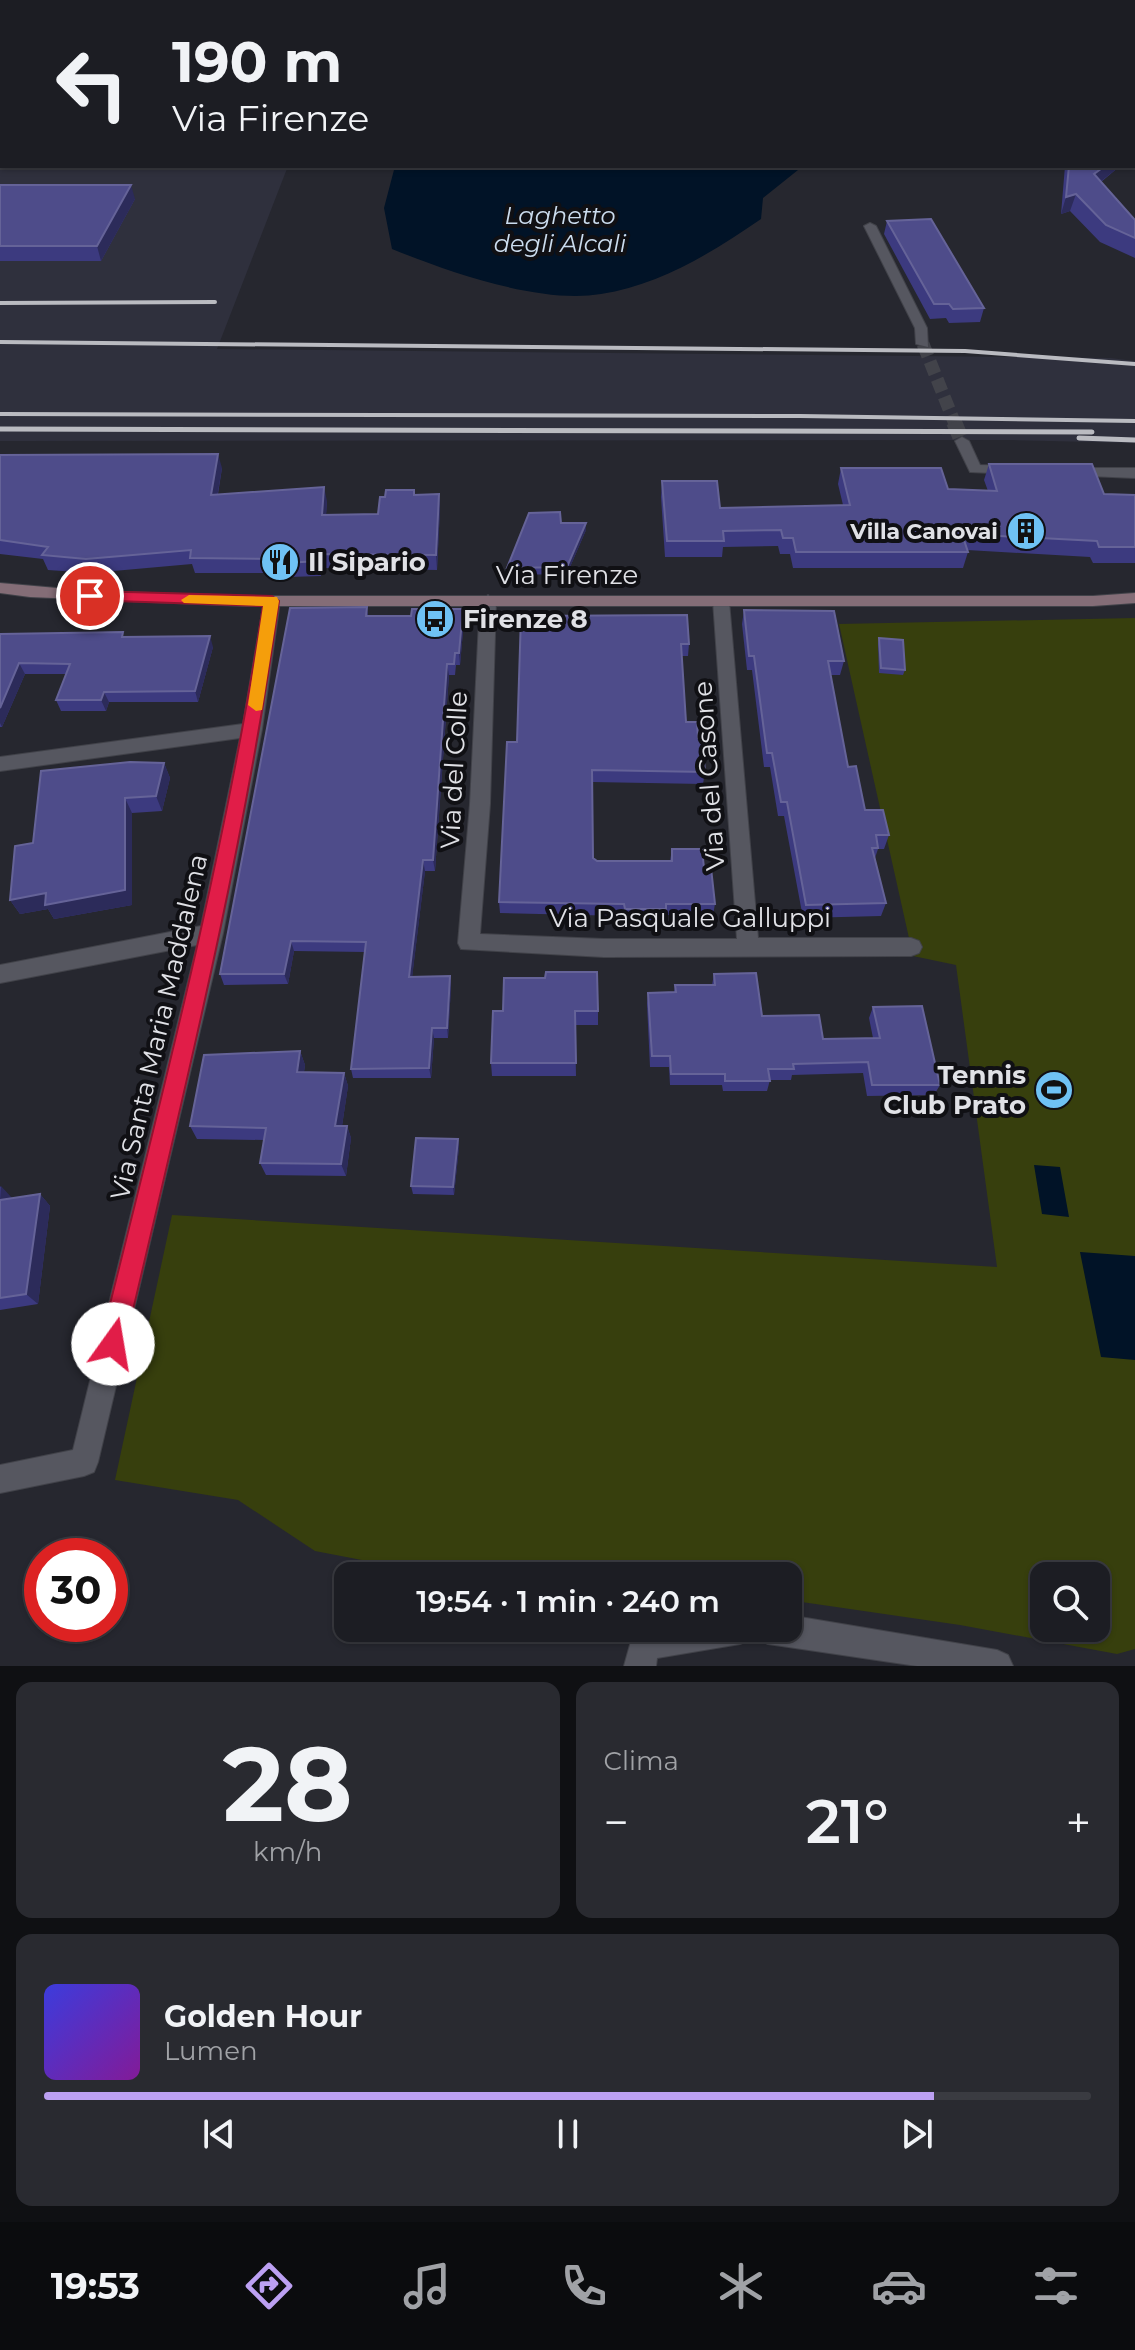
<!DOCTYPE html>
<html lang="it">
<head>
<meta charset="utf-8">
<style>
	body { margin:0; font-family:Montserrat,sans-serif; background:#292a30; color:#f1f3f6; height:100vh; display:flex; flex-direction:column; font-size:30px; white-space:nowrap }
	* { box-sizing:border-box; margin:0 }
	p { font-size:26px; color:#a0a2a6 }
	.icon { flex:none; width:44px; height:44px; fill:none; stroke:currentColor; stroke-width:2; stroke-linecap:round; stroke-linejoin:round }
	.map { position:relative; height:1666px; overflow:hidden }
	.sheet { display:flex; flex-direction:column; gap:16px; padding:16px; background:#0f1013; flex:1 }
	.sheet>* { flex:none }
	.hud { position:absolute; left:0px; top:0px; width:1136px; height:168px; box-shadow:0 2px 6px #0004,0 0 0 2px #3a3b41; background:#1c1d23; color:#f1f3f6; overflow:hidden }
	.controls { position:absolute; left:1030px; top:1562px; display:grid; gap:16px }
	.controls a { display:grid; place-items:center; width:80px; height:80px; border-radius:16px; background:#1c1d23; box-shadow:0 2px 6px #0004,0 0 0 2px #3a3b41; font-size:40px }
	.speed { position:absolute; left:24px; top:1538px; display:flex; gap:16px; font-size:40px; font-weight:700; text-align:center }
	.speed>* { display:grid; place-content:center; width:104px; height:104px; border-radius:50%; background:#1c1d23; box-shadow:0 2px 6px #0004,0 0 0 2px #3a3b41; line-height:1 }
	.speed .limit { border:12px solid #d22; background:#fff; color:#111 }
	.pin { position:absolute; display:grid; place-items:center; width:68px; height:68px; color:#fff; margin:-34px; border:4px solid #fff; border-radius:50%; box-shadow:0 2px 8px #0007 }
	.me { position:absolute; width:88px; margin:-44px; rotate:13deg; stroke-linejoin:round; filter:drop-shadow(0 0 6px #0008) }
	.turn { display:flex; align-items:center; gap:28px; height:168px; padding:0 40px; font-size:36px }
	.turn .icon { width:104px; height:104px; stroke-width:2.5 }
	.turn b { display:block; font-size:56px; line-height:68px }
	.big { font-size:60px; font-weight:600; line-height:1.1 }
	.sheet .card { flex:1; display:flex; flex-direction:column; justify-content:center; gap:12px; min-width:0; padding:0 28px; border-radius:16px; background:#292a30 }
	.sheet .dial { align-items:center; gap:0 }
	.dial b { font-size:104px; line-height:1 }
	.song { display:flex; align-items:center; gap:24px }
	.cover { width:96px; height:96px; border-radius:12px; background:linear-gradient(135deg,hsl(240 70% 55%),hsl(290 70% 35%)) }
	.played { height:8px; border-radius:4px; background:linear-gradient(90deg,#bca0f2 85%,#3a3b41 85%) }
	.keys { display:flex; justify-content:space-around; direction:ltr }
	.heat { display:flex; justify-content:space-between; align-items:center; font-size:44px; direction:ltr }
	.sheet .tiles { flex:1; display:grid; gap:16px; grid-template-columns:1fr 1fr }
	.card:last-child { grid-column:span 2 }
	.trip { position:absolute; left:334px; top:1562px; width:468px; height:80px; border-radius:16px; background:#1c1d23; box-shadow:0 2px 6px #0004,0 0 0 2px #3a3b41; font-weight:600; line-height:80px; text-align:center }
	.tabs { display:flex; height:128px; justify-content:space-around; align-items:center; background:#0b0c0e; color:#a0a2a6 }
	.tabs .icon { width:56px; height:56px }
	.tabs .selected { color:#bca0f2 }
	.tabs b { font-size:36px; color:#f1f3f6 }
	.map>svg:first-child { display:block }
</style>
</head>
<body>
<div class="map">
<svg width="1135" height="1666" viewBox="0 0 1135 1666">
	<rect width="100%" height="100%" fill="#26272f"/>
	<path fill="#2f303d" d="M0,40L2,166H288L217,349L1110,358L1135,361V443L1010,440L0,441Z"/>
	<path fill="#373f0d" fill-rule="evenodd" d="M1135,618V1649L1117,1654L960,1625L788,1600V1576H445L315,1551L238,1500L115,1480L172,1215L997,1267L956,965L913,956L839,624ZM1044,1576H1096V1628H1044Z"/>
	<path fill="#011327" d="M395,166H803L763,198L761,219C713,252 660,285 601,294C539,304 449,272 392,249L384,208Z
		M1034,1165L1060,1167L1069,1217L1042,1214Z
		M1080,1252L1135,1256V1360L1101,1357Z"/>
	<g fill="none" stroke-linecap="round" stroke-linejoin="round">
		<path stroke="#42434a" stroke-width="13" stroke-dasharray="13 6" stroke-linecap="butt" d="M923,344L955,424"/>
		<path stroke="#42434a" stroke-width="16" stroke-dasharray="16 8" stroke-linecap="butt" d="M954,422L962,441"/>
		<g stroke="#414249" stroke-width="2">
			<path id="minor" d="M0,47H2V53H0Z
				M0,160H2L3,166H0Z
				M870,223L876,226L927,328L928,347L916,344L915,328L864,226Z
				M962,437L969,441L980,465L1015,466L1022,470L1015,474L970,472L955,441Z
				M1071,468H1135V478L1066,475V469Z
				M488,595L496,600L490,804L480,934L604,939H737L713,601L721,596L729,601L758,938H911L919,941L922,947L919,953L911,956L604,957L461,949L458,943L470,804L480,600Z
				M272,596L280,601L262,729L223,933L98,1462L94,1472L84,1476L0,1493V1465L73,1450L197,945L0,983V965L201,926L240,738L0,771V757L243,724L264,601Z
				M788,1615L997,1650L1008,1655L1013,1666H917L768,1644L757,1639L754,1632L751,1639L740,1644L657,1658L656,1666H624L633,1634L644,1629L788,1628Z"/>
		</g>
		<g stroke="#414249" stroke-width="2">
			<path id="tertiary" d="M740,0H753L755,2H742Z
				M1134,114H1135V120H1134Z"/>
		</g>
		<g stroke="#414249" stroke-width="2">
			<path id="secondary" d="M0,583L91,591L245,596H1093L1135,593V603L1093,606H245L30,597L0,593Z"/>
		</g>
		<use href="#minor" fill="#565760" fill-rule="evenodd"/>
		<use href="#tertiary" fill="#565760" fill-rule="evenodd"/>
		<use href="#secondary" fill="#846d77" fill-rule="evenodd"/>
		<path stroke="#babbc1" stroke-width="4" d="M0,303L215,302
			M0,342L965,351L1135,364
			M0,414L800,416L1135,421"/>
		<path stroke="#babbc1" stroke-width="5" d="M0,429L1092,432
			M1079,438L1135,440"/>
	</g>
	<path fill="#3c3a7f" d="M1065,166H1120L1101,182L1135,220V258L1100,242L1070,211L1061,214Z
		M0,185L135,199L101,261H0Z
		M887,221L984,308L980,322L949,323L946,318L930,319L884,234Z
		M0,455L222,468L218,494L327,501L326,515L378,514L385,497L414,490L415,495L439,494L440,508L437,570L321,568V576L289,577L288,573H195L192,564L91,573L48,570L43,559L0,554Z
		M989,464L1104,494L1135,495V563H1093L1090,557L967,550L968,552L963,568H793L790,554H780L778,546L723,547L722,557H665L661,497L662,481L720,508L843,505L838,484L841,468L948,489L988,491L984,480Z
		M586,530L567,574L508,575L507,568Z
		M367,607L368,616L464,620L460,665H456L455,675H449L435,871H425L412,977L450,976L451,987L448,1038H434L431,1078H353L351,1069L365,952L294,951L288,984L224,985L220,974Z
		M744,610L844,661L840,675H831L848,767L865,810L889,835L884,849H878L875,858L886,903L881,916L803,918L784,816H778L770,767H764L752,670H747L742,624Z
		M521,616L689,644L688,656H682L686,722L698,738L705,772L703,784L592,782L593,858L597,861H670L672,849L704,868L715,904L713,915H666L665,920H624V916L500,913L499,902L517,742Z
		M0,634L125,637L213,647L198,702H109L106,711H61L56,700L66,674H25L2,727H0Z
		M879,638L905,670L903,675L879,673L878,644Z
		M164,763L170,778L162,811L132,813V905L54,919L48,909L20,914L10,900L33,843Z
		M714,974L762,1016L823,1039L873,1038L869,1018L873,1007L940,1085L934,1095L867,1096L863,1073L792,1075L791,1080H770L767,1091H723L722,1085H670L669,1067H650L647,1004L648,993L674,992L675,985H712Z
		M493,1011H598V1025H575L576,1076H492L491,1063Z
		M300,1051L305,1065L304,1072L344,1073L348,1086L342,1126H347L351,1138L346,1176L266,1175L260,1163L264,1140L197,1139L190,1126Z
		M458,1139L459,1147L454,1195L413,1194L411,1186Z
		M0,1186L12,1199L40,1194L50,1206L38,1304L0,1310Z"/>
	<path fill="#2c2b5a" d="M1105,166H1120L1089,191L1094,174Z
		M131,185L135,199L101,261L97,246Z
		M1076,194L1070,211L1061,214L1066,197Z
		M218,454L222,468L215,509L211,495Z
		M324,487L327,501L325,529L322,515Z
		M439,494L440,508L437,570L436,555Z
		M586,523V530L567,574V567Z
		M463,609L464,620L460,665L459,653Z
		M210,636L213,647L198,702L195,691Z
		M19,663L25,674L2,727L0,723V708Z
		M447,664L449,675L435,871L433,860Z
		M104,692L109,702L106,711L101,700Z
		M164,763L170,778L162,811L156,796Z
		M125,798L132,813V905L54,919L48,909L20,914L10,900Z
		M423,860L425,871L411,987L409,977Z
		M291,941L294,951L288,984L284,974Z
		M450,976L451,987L448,1038L447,1028Z
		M432,1028L434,1038L431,1078L429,1068Z
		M300,1051L305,1065L302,1085L297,1072Z
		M344,1073L348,1086L340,1139L335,1126Z
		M347,1126L351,1138L346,1176L341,1164Z
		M458,1139L459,1147L454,1195L453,1187Z
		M1,1186L12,1198L10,1212L0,1201Z
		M40,1194L50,1206L38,1304L26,1294Z"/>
	<path fill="#4e4c8a" stroke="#656398" stroke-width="2" d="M0,75H2V117H0Z
		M1069,166H1105L1094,174L1135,220V238L1106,225L1076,194L1066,197Z
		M0,185H131L97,246H0Z
		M931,219L984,308L953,309L949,304H934L887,221Z
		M218,454L211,495L324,487L322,515L378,514L380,497H385L386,490H414V495L439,494L436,555L318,554V561L286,563L285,559L190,558L191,550L86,559L42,555L48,547L0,540V455Z
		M989,464H1092L1104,494L1135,495V547H1099L1097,541L962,534L968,552H796L793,538H783L781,530L723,531L724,541H667L662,481H717L720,508L850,505L841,468H941L948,489L997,491Z
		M560,512L561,523H586L567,567L507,568L529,513Z
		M367,607L366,616H411L412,609H463L459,653H455L454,664H447L433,860H423L409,977L450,976L447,1028H432L429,1068L351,1069L366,942L291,941L284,974H220L290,608Z
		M744,610L834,611L844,661H828L848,767L856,766L865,810H883L889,835H876L878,848H872L886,903L806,905L787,802H781L772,753H767L754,656H749Z
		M687,615L689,644H681L686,722H697L698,738H702L705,772L592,770L593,858L597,861H672V849H702L704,868H711L715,904H666V909H625L624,904L499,902L507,742H517L521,616Z
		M123,632L122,637L210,636L195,691L104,692L101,700H56L70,664L19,663L0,708V634Z
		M879,638L903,640L905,670L881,668Z
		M130,762L164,763L156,796L125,798V890L45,905L46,893L10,900L15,846L33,843L41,771Z
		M546,972H597L598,1011H575L576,1063H491L493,1011H503L504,978H545Z
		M756,973L762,1016L819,1015L823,1039L880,1038L873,1007L922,1006L940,1085H872L868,1062L793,1064L794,1069H768L770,1081H725V1074H671L670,1056H652L648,993L676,992L675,985H715L714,974Z
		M300,1051L297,1072L344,1073L335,1126H347L341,1164L260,1163L266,1128L190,1126L204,1055Z
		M416,1138L458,1139L453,1187L411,1186Z
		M40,1194L26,1294L0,1298V1200Z"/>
	<path fill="#e11d48" stroke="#92132f" stroke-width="2" d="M90,591L272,596L279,601C244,852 183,1097 125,1344L122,1353L113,1357L104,1353L100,1344C161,1099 225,855 263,606L85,600L83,596Z"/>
	<path fill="#f59e0b" d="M189,595L277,597L279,601L262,710L256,711L248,705L263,606L184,603L181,600Z"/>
	<defs>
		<g id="building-disc" transform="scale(2)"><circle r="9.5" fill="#6fc2f4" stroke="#101014"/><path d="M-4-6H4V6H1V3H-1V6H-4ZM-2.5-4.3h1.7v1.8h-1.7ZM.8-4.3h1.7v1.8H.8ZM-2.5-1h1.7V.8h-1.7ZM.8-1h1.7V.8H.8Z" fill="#111"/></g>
		<g id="restaurant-disc" transform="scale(2)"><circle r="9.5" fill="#6fc2f4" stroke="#101014"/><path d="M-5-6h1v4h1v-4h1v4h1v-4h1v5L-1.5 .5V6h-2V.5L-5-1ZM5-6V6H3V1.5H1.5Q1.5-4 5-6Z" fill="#111"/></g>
		<g id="bus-disc" transform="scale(2)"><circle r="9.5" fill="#6fc2f4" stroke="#101014"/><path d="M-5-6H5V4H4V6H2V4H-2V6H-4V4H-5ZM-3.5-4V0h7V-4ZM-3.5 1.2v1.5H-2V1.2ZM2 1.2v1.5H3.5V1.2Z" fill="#111"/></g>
		<g id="stadium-disc" transform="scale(2)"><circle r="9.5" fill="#6fc2f4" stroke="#101014"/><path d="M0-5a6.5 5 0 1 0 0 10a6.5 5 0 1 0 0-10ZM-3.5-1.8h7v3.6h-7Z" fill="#111"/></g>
	</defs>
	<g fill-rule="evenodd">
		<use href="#building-disc" x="1026" y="531"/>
		<use href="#restaurant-disc" x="280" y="562"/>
		<use href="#bus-disc" x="435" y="619"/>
		<use href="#stadium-disc" x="1054" y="1090"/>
	</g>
	<g text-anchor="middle" stroke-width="8" stroke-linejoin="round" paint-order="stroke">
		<g font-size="22" font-weight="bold" fill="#e0e1e6" stroke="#101014" text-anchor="end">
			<text x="998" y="539">Villa Canovai</text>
		</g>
		<g font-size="24" font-style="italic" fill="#cbdcee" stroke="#101014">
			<text x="560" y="224">Laghetto<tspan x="560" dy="28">degli Alcali</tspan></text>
		</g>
		<g font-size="26" font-weight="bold" fill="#e0e1e6" stroke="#101014" text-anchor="start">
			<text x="308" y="571">Il Sipario</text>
			<text x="463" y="628">Firenze 8</text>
			<text x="1026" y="1084" text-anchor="end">Tennis<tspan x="1026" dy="30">Club Prato</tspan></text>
		</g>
		<g font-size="26" fill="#e0e1e6" stroke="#101014">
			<text x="567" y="584">Via Firenze</text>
			<text transform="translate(454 770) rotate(-87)" y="9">Via del Colle</text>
			<text transform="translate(709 776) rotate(-94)" y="9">Via del Casone</text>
			<text x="690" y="927">Via Pasquale Galluppi</text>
			<text transform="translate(159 1027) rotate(-77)" y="9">Via Santa Maria Maddalena</text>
		</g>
	</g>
</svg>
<div class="controls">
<a><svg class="icon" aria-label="search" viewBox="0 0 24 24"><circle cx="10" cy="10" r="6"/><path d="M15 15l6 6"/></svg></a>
</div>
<div class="speed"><div class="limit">30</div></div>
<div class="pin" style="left:90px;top:596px;background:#d93025"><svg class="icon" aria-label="arrive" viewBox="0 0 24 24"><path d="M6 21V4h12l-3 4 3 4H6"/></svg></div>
<svg class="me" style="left:113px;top:1344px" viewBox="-20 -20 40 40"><circle r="19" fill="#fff"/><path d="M0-13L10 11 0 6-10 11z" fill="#e11d48"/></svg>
<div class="trip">19:54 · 1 min · 240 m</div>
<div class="hud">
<div class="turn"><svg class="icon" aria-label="left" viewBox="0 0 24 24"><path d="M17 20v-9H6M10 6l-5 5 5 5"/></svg><div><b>190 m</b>Via Firenze</div></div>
</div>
</div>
<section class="sheet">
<div class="tiles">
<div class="card dial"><b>28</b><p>km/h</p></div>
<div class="card"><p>Clima</p>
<div class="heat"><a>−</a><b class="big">21°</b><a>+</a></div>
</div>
<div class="card">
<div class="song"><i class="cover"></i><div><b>Golden Hour</b><p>Lumen</p></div></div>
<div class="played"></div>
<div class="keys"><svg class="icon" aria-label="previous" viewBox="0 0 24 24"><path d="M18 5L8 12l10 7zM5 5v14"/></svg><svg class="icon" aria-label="pause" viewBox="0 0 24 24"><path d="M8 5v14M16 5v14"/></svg><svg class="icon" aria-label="next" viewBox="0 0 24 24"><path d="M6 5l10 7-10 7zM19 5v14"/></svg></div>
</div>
</div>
</section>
<nav class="tabs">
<b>19:53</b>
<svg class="icon selected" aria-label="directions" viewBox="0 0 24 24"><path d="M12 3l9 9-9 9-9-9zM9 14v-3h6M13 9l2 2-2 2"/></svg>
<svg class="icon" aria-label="music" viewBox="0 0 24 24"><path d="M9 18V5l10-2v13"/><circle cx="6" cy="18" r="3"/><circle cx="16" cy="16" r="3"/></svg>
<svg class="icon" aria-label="phone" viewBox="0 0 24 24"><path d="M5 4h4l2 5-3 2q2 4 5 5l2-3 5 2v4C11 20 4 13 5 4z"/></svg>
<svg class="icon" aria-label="climate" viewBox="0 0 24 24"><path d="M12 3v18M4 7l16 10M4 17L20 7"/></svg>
<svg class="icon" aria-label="car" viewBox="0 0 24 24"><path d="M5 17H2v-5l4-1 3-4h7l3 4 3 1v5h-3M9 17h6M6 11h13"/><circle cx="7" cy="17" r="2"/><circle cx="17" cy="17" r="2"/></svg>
<svg class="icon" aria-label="filters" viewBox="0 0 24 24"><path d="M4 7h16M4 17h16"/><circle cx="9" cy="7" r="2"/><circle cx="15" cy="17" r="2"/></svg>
</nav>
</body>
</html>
